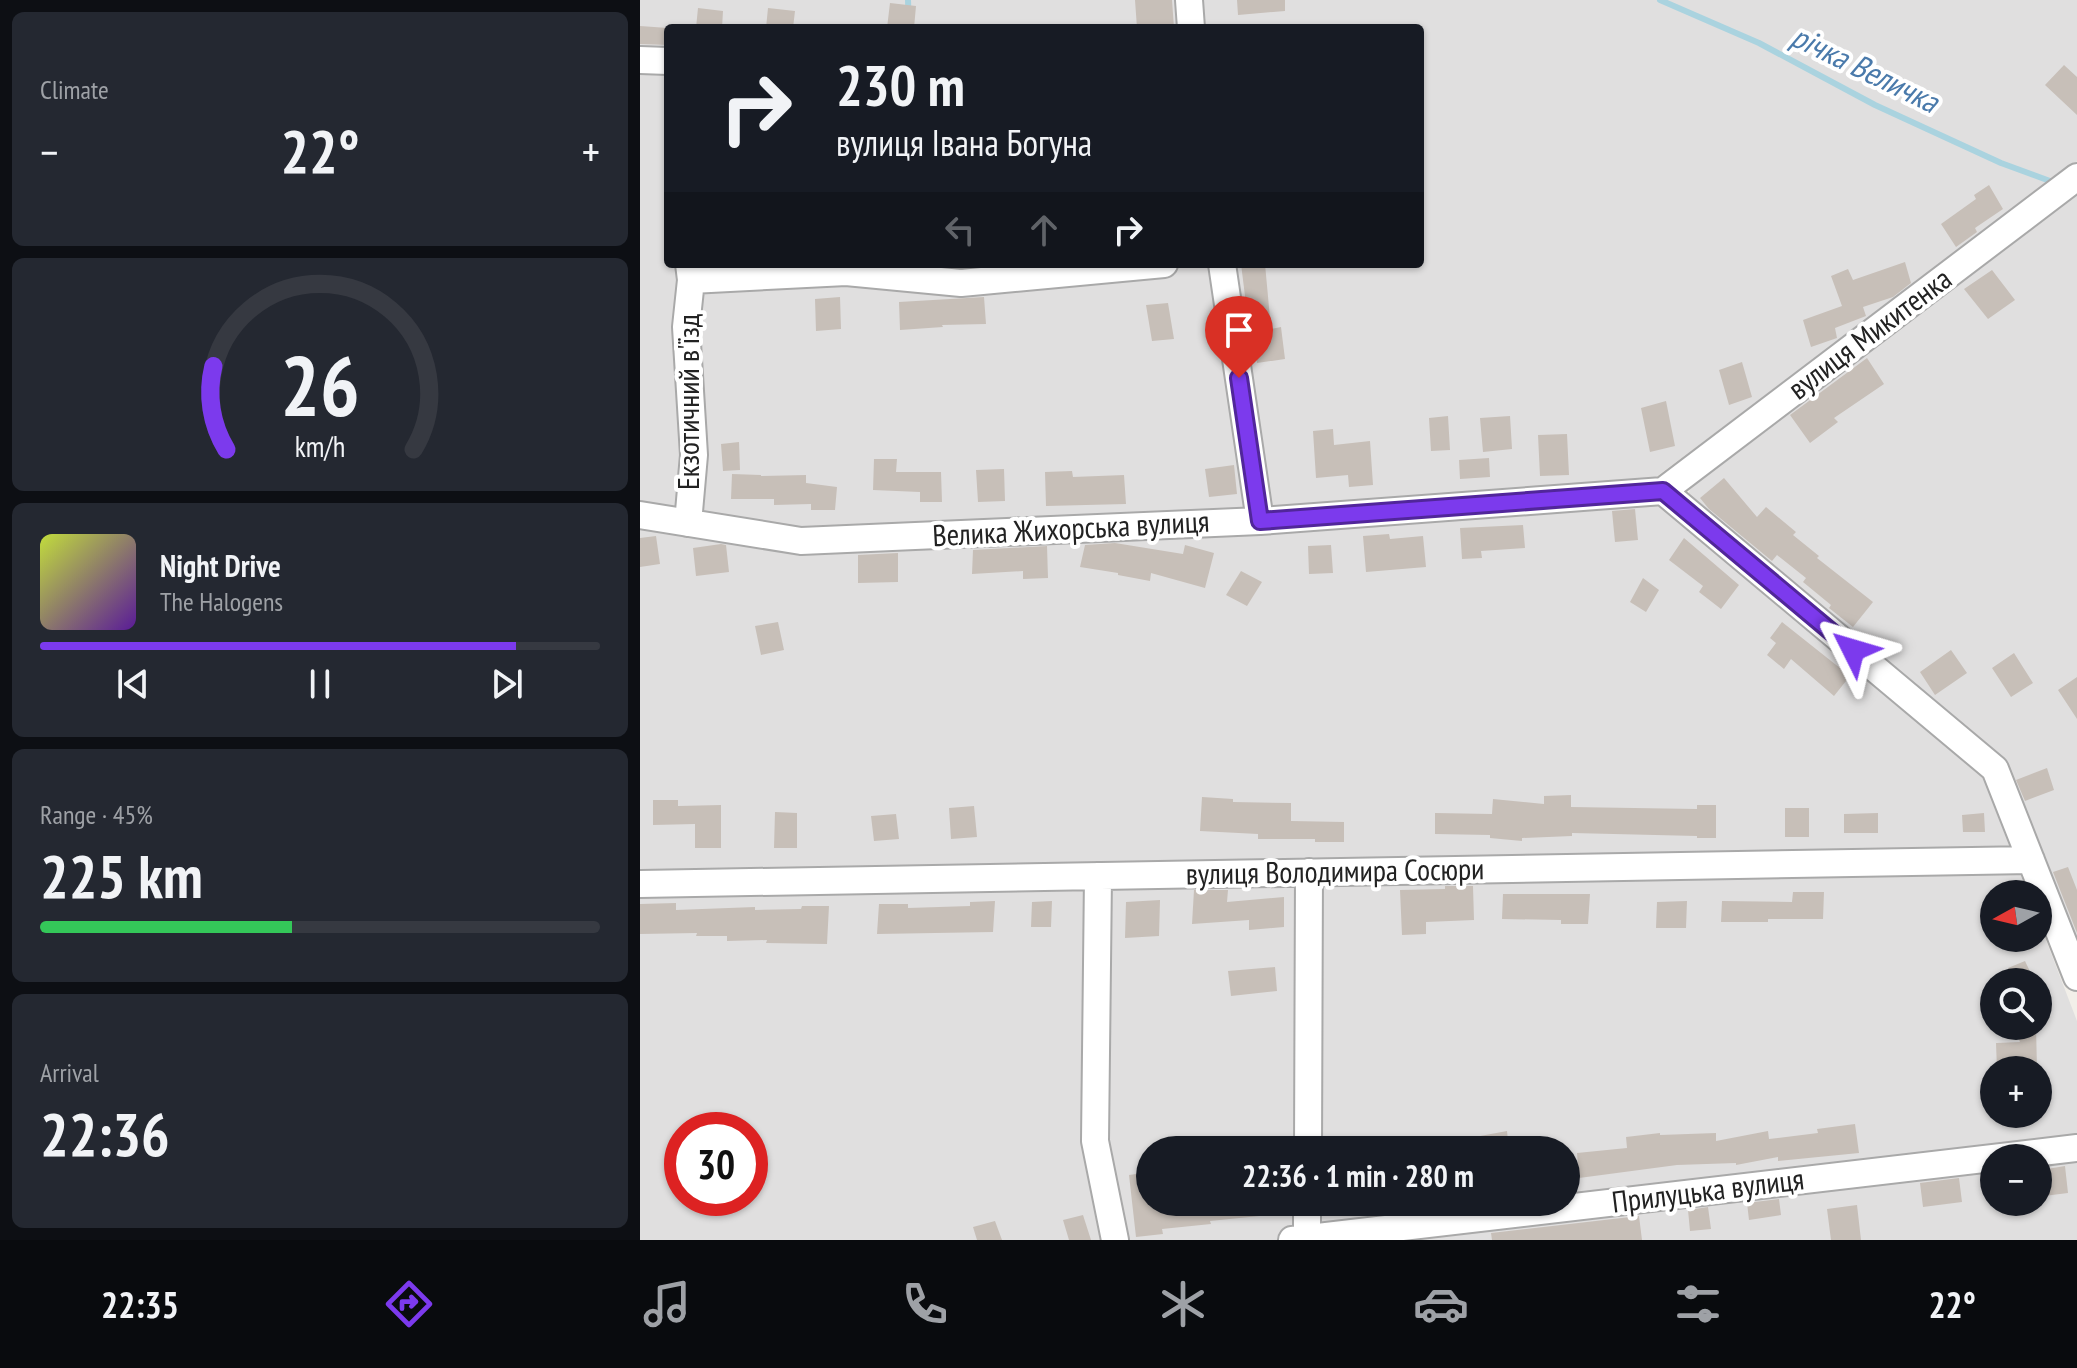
<!DOCTYPE html>
<html lang="en">
<head>
<meta charset="utf-8">
<style>
	body { margin:0; font-family:"PT Sans Narrow",sans-serif; background:#242831; color:#f1f3f6; height:100vh; display:flex; flex-direction:column; font-size:30px; white-space:nowrap }
	* { box-sizing:border-box; margin:0 }
	p { font-size:26px; color:#9ea1a6 }
	.icon { flex:none; width:44px; height:44px; fill:none; stroke:currentColor; stroke-width:2; stroke-linecap:round; stroke-linejoin:round }
	.map { position:relative; flex:1; overflow:hidden }
	.panel { display:flex; flex-direction:column; gap:12px; padding:12px; background:#0d0f14; width:640px }
	.panel>* { flex:none }
	.guide { position:absolute; left:24px; top:24px; width:760px; height:244px; border-radius:8px; box-shadow:0 2px 6px #0004; background:#171b24; color:#f1f3f6; overflow:hidden }
	.needle { width:52px; rotate:262deg }
	.controls { position:absolute; left:1340px; top:880px; display:grid; gap:16px }
	.controls a { display:grid; place-items:center; width:72px; height:72px; border-radius:50%; background:#171b24; box-shadow:0 2px 6px #0004; font-size:40px }
	.speed { position:absolute; left:24px; top:1112px; display:flex; gap:16px; font-size:40px; font-weight:700; text-align:center }
	.speed>* { display:grid; place-content:center; width:104px; height:104px; border-radius:50%; background:#171b24; box-shadow:0 2px 6px #0004; line-height:1 }
	.speed .limit { border:12px solid #d22; background:#fff; color:#111 }
	.pin { position:absolute; display:grid; place-items:center; width:68px; height:68px; color:#fff; margin:-82px -34px; border-radius:50% 50% 50% 0; rotate:-45deg; box-shadow:0 0 8px #0007 }
	.pin .icon { rotate:45deg }
	.me { position:absolute; width:88px; margin:-44px; rotate:310deg; stroke-linejoin:round; filter:drop-shadow(0 0 6px #0008) }
	.turn { display:flex; align-items:center; gap:28px; height:168px; padding:0 40px; font-size:36px }
	.turn .icon { width:104px; height:104px; stroke-width:2.5 }
	.turn b { display:block; font-size:56px; line-height:68px }
	.lanes { display:flex; align-items:center; height:76px; padding:0 40px; background:#0003; justify-content:center; gap:40px; direction:ltr }
	.lanes .off { opacity:.35 }
	.big { font-size:60px; font-weight:600; line-height:1.1 }
	.panel .widget { flex:1; display:flex; flex-direction:column; justify-content:center; gap:12px; min-width:0; padding:0 28px; border-radius:12px; background:#242831 }
	.panel .dial { align-items:center; gap:0 }
	.dial svg { height:208px; overflow:visible; fill:none; stroke:#363941; stroke-width:7; stroke-linecap:round; text-anchor:middle }
	.dial text { fill:#f1f3f6; stroke:none }
	.song { display:flex; align-items:center; gap:24px }
	.cover { width:96px; height:96px; border-radius:12px; background:linear-gradient(135deg,hsl(70 70% 55%),hsl(270 70% 35%)) }
	.played { height:8px; border-radius:4px; background:linear-gradient(90deg,#7c3aed 85%,#363941 85%) }
	.keys { display:flex; justify-content:space-around; direction:ltr }
	.heat { display:flex; justify-content:space-between; align-items:center; font-size:44px; direction:ltr }
	.charge { height:12px; border-radius:6px; background:linear-gradient(90deg,#34c759 45%,#363941 0) }
	.trip { position:absolute; left:496px; top:1136px; width:444px; height:80px; border-radius:40px; background:#171b24; box-shadow:0 2px 6px #0004; font-weight:600; line-height:80px; text-align:center }
	.tabs { display:flex; height:128px; justify-content:space-around; align-items:center; background:#090b0e; color:#9ea1a6 }
	.tabs .icon { width:56px; height:56px }
	.tabs .current { color:#7c3aed }
	.tabs b { font-size:36px; color:#f1f3f6 }
	main { display:flex; flex:1; min-height:0 }
	.map>svg:first-child { display:block }
</style>
</head>
<body>
<main>
<section class="panel">
<div class="widget"><p>Climate</p>
<div class="heat"><a>−</a><b class="big">22°</b><a>+</a></div>
</div>
<div class="widget dial"><svg viewBox="0 0 100 80">
<path d="M14 69A42 42 0 1 1 86 69"/>
<path d="M14 69A42 42 0 0 1 9 37" stroke="#7c3aed"/>
<text x="50" y="56" font-size="32" font-weight="700">26</text>
<text x="50" y="72" font-size="11">km/h</text>
</svg></div>
<div class="widget">
<div class="song"><i class="cover"></i><div><b>Night Drive</b><p>The Halogens</p></div></div>
<div class="played"></div>
<div class="keys"><svg class="icon" aria-label="previous" viewBox="0 0 24 24"><path d="M18 5L8 12l10 7zM5 5v14"/></svg><svg class="icon" aria-label="pause" viewBox="0 0 24 24"><path d="M8 5v14M16 5v14"/></svg><svg class="icon" aria-label="next" viewBox="0 0 24 24"><path d="M6 5l10 7-10 7zM19 5v14"/></svg></div>
</div>
<div class="widget"><p>Range · 45%</p><b class="big">225 km</b><div class="charge"></div></div>
<div class="widget"><p>Arrival</p><b class="big">22:36</b></div>
</section>
<div class="map">
<svg width="1437" height="1240" viewBox="0 0 1437 1240">
	<rect width="100%" height="100%" fill="#f2efe9"/>
	<path fill="#e0dfdf" fill-rule="evenodd" d="M0,0H1437V161L1434,165L1016,477L1019,503L1342,774L1388,894H1354V938H1398V919L1437,1021V1240H0V524L47,531L56,264H780V28H28V57L0,55ZM1354,982H1398V1026H1354ZM1354,1070H1398V1114H1354ZM42,1130H110V1198H42ZM510,1150H926V1202H510ZM1354,1158H1398V1202H1354Z
		M0,66L25,68L28,122V264H36L44,508L0,501Z
		M1437,185V946L1386,815L1046,500L1054,479Z"/>
	<g fill="none" stroke-linecap="round" stroke-linejoin="round">
		<path stroke="#aad3df" stroke-width="6" d="M268,0L269,28
			M1020,0L1119,43L1235,105L1361,163L1410,181"/>
	</g>
	<path fill="#c7bfb8" d="M495,0H532L534,28H497Z
		M597,0H645V11L598,15Z
		M250,3L276,6L274,28H247Z
		M58,8L83,11L82,28H56Z
		M128,8L155,11L153,28H126Z
		M0,26L28,28V45L0,44Z
		M1424,65L1437,77V115L1405,85Z
		M1349,185L1363,209L1335,228L1337,232L1316,247L1301,224L1336,199L1334,195Z
		M1265,262L1271,283L1253,297L1223,307L1226,316L1195,328L1197,338L1171,347L1163,320L1202,306L1191,276L1208,269L1213,280Z
		M601,264H625L631,329L641,327L645,359L617,363L611,319L608,320Z
		M1352,270L1375,300L1348,319L1324,289Z
		M200,297L201,329L176,331L175,299Z
		M344,297L346,324L302,325L303,327L260,330L259,302Z
		M528,303L534,339L512,341L506,305Z
		M1227,358L1244,384L1194,418L1198,422L1170,443L1150,415Z
		M1102,362L1112,397L1089,405L1079,370Z
		M1026,401L1035,446L1010,452L1001,408Z
		M808,416L810,450L791,451L789,418Z
		M870,416L872,449L843,452L840,418Z
		M693,429L694,445L730,441L733,485L709,487L708,475L676,478L673,431Z
		M927,434L929,475L900,476L898,435Z
		M99,442L100,470L83,471L81,444Z
		M849,458L850,477L820,479L819,460Z
		M234,459H257L256,472H301L302,502H280V492L233,490Z
		M594,465L597,494L569,497L565,469Z
		M364,469L365,501L338,502L336,470Z
		M432,471L433,477L484,475L486,504L406,506L405,472Z
		M92,474L121,475V476L166,475V483L197,487L195,510H171V504L134,505V499H91Z
		M1084,478L1117,517L1126,507L1156,532L1153,535L1179,556L1177,558L1233,602L1213,627L1189,608L1191,605L1163,582L1166,578L1137,555L1132,561L1069,509L1060,498Z
		M995,509L998,540L975,542L972,511Z
		M883,525L885,548L841,551L842,558L822,559L820,528Z
		M749,534L750,539L783,536L786,567L726,572L723,536Z
		M16,536L20,564L0,567V538Z
		M1044,538L1099,585L1081,609L1059,592L1063,586L1029,560Z
		M475,543L543,554L545,545L574,553L565,588L511,573L510,581L478,575V573L440,567L445,545Z
		M81,544L86,545L89,572L56,576L53,548Z
		M691,545L693,573L669,574L668,546Z
		M407,546L408,578L383,579V571L332,574L333,550Z
		M258,553V582L218,583V555Z
		M601,571L622,582L607,606L586,595Z
		M1003,578L1019,590L1006,612L990,602Z
		M138,622L144,650L121,655L115,626Z
		M1142,622L1210,676L1194,696L1151,659L1144,669L1127,655L1136,643L1130,638Z
		M1311,650L1327,673L1295,695L1280,672Z
		M1374,653L1393,683L1371,697L1352,668Z
		M1437,677V719L1418,690Z
		M1407,768L1414,790L1385,801L1376,780Z
		M931,795V807L1057,809V805H1076V838H1057V836L932,833V836L882,838V841L850,838V835L795,834V813L852,814L853,799L904,804V796Z
		M562,797L593,799V802L651,803V821L704,822V842H675V839H618V834L560,831Z
		M13,800H38V806L81,805V848H55V824L13,825Z
		M334,806L337,837L311,839L309,808Z
		M1145,808H1169V837H1145Z
		M135,812L157,813V848H134Z
		M1238,813V833H1204V814Z
		M1344,813L1345,832H1323L1322,815Z
		M256,814L259,839L234,841L231,816Z
		M1428,867L1437,890V933L1413,872Z
		M805,886H833L834,920L786,922V934L762,935L760,890L805,889Z
		M554,890H588L587,902L644,897V927L609,930V920L552,924Z
		M1153,892H1184L1183,919H1128V922H1081L1082,901L1152,902Z
		M863,894H950L948,924H921V920L862,919Z
		M520,900L519,936L485,938L486,902Z
		M355,901L353,932L237,934L239,904H268V908L330,906V902Z
		M412,901L411,927H391L392,902Z
		M1047,901L1046,928H1016L1017,902Z
		M36,903V910L115,907V910L161,909L162,906H189L187,944L126,943L127,940L87,941V936H56L57,933L0,934V904Z
		M1385,961L1395,982H1374L1368,968Z
		M635,967L637,991L591,996L588,971Z
		M1373,1026H1396L1397,1070H1357L1356,1043L1380,1042Z
		M1215,1124L1219,1153L1138,1161V1157L1096,1165V1163L1037,1165L939,1178L937,1153L987,1148L986,1137L1020,1133V1135L1076,1133V1141L1128,1131L1129,1139L1178,1133L1177,1129Z
		M867,1131L869,1150H809L808,1142Z
		M1425,1166L1428,1193L1404,1196L1401,1170Z
		M510,1172V1202H647L648,1213L570,1221L571,1224L522,1229L523,1234L496,1237L489,1175Z
		M1319,1178L1322,1202L1283,1207L1280,1183Z
		M1139,1199L1141,1215L1109,1220L1107,1203Z
		M1217,1205L1221,1240H1191L1187,1209Z
		M1068,1207L1071,1229L1050,1231L1048,1210Z
		M443,1215L451,1240H429L423,1220Z
		M999,1216L1002,1240H852L851,1233Z
		M355,1221L362,1240H337L333,1227Z"/>
	<g fill="none" stroke-linecap="round" stroke-linejoin="round">
		<g stroke="#a9a9a9" stroke-width="30">
			<path id="minor" d="M549,0L551,28
				M0,60L28,61
				M582,264L620,521
				M51,280L206,272L321,283L524,264
				M1023,491L1437,177
				M0,515L161,541L620,521L1023,491L1355,769L1437,977
				M48,523L54,455L46,327L51,280L49,264
				M458,876L455,1141L475,1240
				M0,884L1391,860
				M668,1150L669,872
				M667,1238V1202
				M652,1240L1437,1148"/>
		</g>
		<use href="#minor" stroke="#fff" stroke-width="26"/>
	</g>
	<g fill="none" stroke-linecap="round" stroke-linejoin="round">
		<g stroke="#51269a" stroke-width="20">
			<path id="route" d="M599,378L620,521L1023,491L1213,650"/>
		</g>
		<use href="#route" stroke="#7c3aed" stroke-width="14"/>
	</g>
	<g text-anchor="middle" stroke-width="8" stroke-linejoin="round" paint-order="stroke">
		<g font-size="30" fill="#222" stroke="#fff">
			<text transform="translate(1230 334) rotate(-37)" y="10">вулиця Микитенка</text>
			<text transform="translate(49 402) rotate(-90)" y="10">Екзотичний в'їзд</text>
			<text transform="translate(431 529) rotate(-3)" y="10">Велика Жихорська вулиця</text>
			<text transform="translate(695 872) rotate(-1)" y="10">вулиця Володимира Сосюри</text>
			<text transform="translate(1068 1191) rotate(-7)" y="10">Прилуцька вулиця</text>
		</g>
		<g font-size="32" font-style="italic" fill="#4a7aab" stroke="#fff">
			<text transform="translate(1225 69) rotate(26)" y="11">річка Величка</text>
		</g>
	</g>
</svg>
<div class="controls">
<a><svg class="needle" viewBox="-14 -14 28 28"><path d="M0-13l5 13h-10z" fill="#e53935"/><path d="M0 13l5-13h-10z" fill="#9ea1a6"/></svg></a>
<a><svg class="icon" aria-label="search" viewBox="0 0 24 24"><circle cx="10" cy="10" r="6"/><path d="M15 15l6 6"/></svg></a>
<a>+</a>
<a>−</a>
</div>
<div class="speed"><div class="limit">30</div></div>
<div class="pin" style="left:599px;top:378px;background:#d93025"><svg class="icon" aria-label="arrive" viewBox="0 0 24 24"><path d="M6 21V4h12l-3 4 3 4H6"/></svg></div>
<svg class="me" style="left:1213px;top:650px" viewBox="-20 -20 40 40"><path d="M0-17L14 15 0 8-14 15z" fill="#7c3aed" stroke="#fff" stroke-width="4"/></svg>
<div class="trip">22:36 · 1 min · 280 m</div>
<div class="guide">
<div class="turn"><svg class="icon" aria-label="right" viewBox="0 0 24 24"><path d="M7 20v-9h11M14 6l5 5-5 5"/></svg><div><b>230 m</b>вулиця Івана Богуна</div></div>
<div class="lanes"><svg class="icon off" aria-label="left" viewBox="0 0 24 24"><path d="M17 20v-9H6M10 6l-5 5 5 5"/></svg><svg class="icon off" aria-label="ahead" viewBox="0 0 24 24"><path d="M12 20V5M6 11l6-6 6 6"/></svg><svg class="icon" aria-label="right" viewBox="0 0 24 24"><path d="M7 20v-9h11M14 6l5 5-5 5"/></svg></div>
</div>
</div>
</main>
<nav class="tabs">
<b>22:35</b>
<svg class="icon current" aria-label="directions" viewBox="0 0 24 24"><path d="M12 3l9 9-9 9-9-9zM9 14v-3h6M13 9l2 2-2 2"/></svg>
<svg class="icon" aria-label="music" viewBox="0 0 24 24"><path d="M9 18V5l10-2v13"/><circle cx="6" cy="18" r="3"/><circle cx="16" cy="16" r="3"/></svg>
<svg class="icon" aria-label="phone" viewBox="0 0 24 24"><path d="M5 4h4l2 5-3 2q2 4 5 5l2-3 5 2v4C11 20 4 13 5 4z"/></svg>
<svg class="icon" aria-label="climate" viewBox="0 0 24 24"><path d="M12 3v18M4 7l16 10M4 17L20 7"/></svg>
<svg class="icon" aria-label="car" viewBox="0 0 24 24"><path d="M5 17H2v-5l4-1 3-4h7l3 4 3 1v5h-3M9 17h6M6 11h13"/><circle cx="7" cy="17" r="2"/><circle cx="17" cy="17" r="2"/></svg>
<svg class="icon" aria-label="filters" viewBox="0 0 24 24"><path d="M4 7h16M4 17h16"/><circle cx="9" cy="7" r="2"/><circle cx="15" cy="17" r="2"/></svg>
<b>22°</b>
</nav>
</body>
</html>
